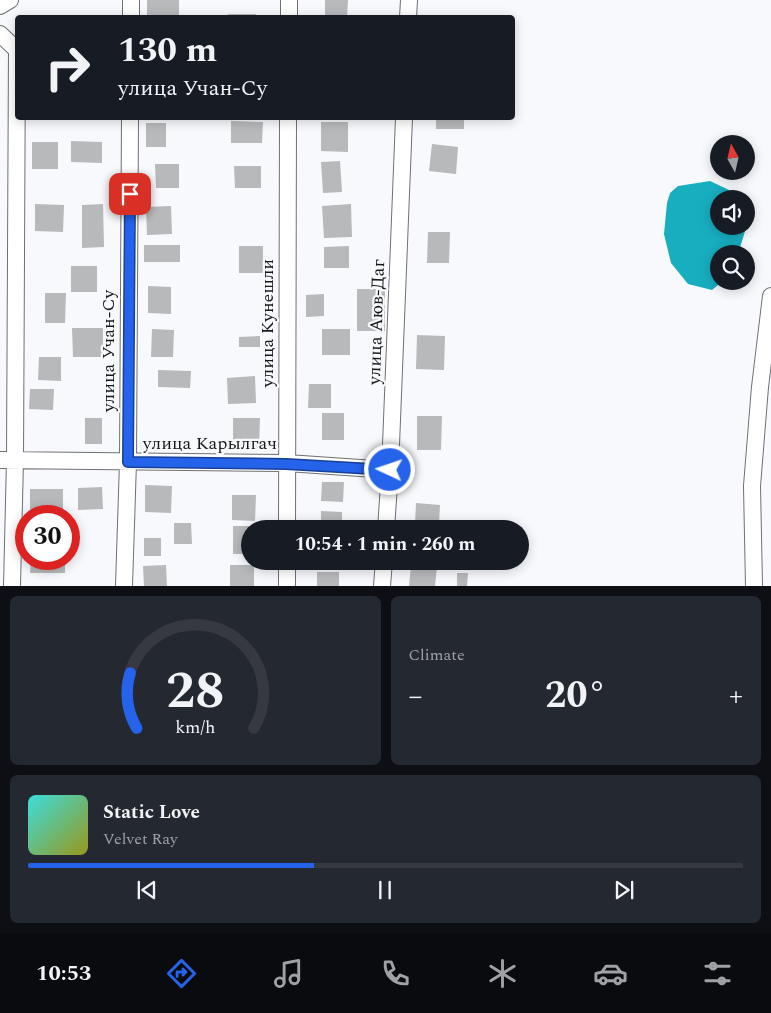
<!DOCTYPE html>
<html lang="en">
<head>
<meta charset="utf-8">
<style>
	body { margin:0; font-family:Spectral,serif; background:#242831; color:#f1f3f6; height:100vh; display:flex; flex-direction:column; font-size:19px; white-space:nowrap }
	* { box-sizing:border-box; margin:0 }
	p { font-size:16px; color:#9ea1a6 }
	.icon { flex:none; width:28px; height:28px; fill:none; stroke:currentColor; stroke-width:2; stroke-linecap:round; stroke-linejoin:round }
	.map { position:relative; height:586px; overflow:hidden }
	.side { display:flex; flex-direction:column; gap:10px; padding:10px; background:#0d0f14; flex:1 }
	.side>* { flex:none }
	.top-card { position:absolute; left:15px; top:15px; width:500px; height:105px; border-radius:5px; box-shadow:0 2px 12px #0003; background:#171b24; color:#f1f3f6; overflow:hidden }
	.needle { width:32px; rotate:352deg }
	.controls { position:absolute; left:710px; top:135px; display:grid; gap:10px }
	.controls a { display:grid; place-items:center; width:45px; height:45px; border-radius:50%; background:#171b24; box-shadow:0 2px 12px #0003; font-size:25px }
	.speed { position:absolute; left:15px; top:505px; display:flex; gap:10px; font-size:25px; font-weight:700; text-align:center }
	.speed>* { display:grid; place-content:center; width:65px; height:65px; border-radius:50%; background:#171b24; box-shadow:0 2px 12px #0003; line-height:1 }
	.speed .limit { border:8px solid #d22; background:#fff; color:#111 }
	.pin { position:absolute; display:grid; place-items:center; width:42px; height:42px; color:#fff; margin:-21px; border-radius:10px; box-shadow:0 2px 8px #0006 }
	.me { position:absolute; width:55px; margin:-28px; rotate:273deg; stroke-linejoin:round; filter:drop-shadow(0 0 4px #0008) }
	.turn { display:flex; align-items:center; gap:18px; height:105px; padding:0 20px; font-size:22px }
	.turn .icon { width:65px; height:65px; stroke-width:2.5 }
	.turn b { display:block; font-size:35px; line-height:42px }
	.big { font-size:38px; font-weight:700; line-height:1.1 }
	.side .widget { flex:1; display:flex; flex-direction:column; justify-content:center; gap:8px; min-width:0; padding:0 18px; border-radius:8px; background:#242831 }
	.side .dial { align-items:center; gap:0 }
	.dial svg { height:130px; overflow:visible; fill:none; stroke:#363941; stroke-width:7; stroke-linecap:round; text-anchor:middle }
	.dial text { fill:#f1f3f6; stroke:none }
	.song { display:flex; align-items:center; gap:15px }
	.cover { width:60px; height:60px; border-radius:8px; background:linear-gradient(135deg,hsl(180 70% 55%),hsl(60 70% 35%)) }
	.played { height:5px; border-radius:2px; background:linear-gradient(90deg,#2563eb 40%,#363941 40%) }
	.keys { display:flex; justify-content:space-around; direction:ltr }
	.heat { display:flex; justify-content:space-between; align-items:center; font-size:28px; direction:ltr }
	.side .tiles { flex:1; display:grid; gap:10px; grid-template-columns:1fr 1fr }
	.widget:last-child { grid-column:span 2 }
	.trip { position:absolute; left:241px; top:520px; width:288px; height:50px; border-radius:25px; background:#171b24; box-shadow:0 2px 12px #0003; font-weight:700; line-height:50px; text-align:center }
	.dock { display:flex; height:80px; justify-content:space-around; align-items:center; background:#090b0e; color:#9ea1a6 }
	.dock .icon { width:35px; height:35px }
	.dock .current { color:#2563eb }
	.dock b { font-size:22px; color:#f1f3f6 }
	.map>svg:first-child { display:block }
</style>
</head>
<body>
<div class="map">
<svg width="771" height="586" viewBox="0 0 771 586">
	<rect width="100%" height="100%" fill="#f8f9fc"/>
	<path fill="#17aec0" d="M710,181L746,198L719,199V226H746V206L747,225L738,254H719V281H723L712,290L688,284L671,263L664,234L667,203L670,193L678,186Z"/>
	<path fill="#b7b9bb" d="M147,0H179V18H147Z
		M325,0H348L347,18H325Z
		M228,14H256V18H228Z
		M436,118H464V129H436Z
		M231,121L263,122L262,143H231Z
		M321,122H348V152L321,151Z
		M146,123H166V147H146Z
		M71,141L102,142V163L71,162Z
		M32,142H58V169H32Z
		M432,144L458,147L456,174L429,171Z
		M340,161L342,192L323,193L321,162Z
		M155,164H179V188H156Z
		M234,166H261V188H235Z
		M35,204L64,205L63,232L35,231Z
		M103,204L104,247L82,248V205Z
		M351,204L352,237L324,238L322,206Z
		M171,206L172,234L147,235L146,207Z
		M428,232H450L449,263H427Z
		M144,245H180V262H144Z
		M239,246H263V273H239Z
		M349,246V268H324V247Z
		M71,266H97V292H71Z
		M148,286L171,287V314L148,313Z
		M357,289H385V331H357Z
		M45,293H66L65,323H45Z
		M324,294V316L306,317V295Z
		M72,328H103V357H73Z
		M152,329L174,330L173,357H151Z
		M322,329H350V355H322Z
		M417,335L445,336L444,370L416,369Z
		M260,336V347H239V337Z
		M39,357H61V381L38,380Z
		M158,370L191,371L190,388L158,387Z
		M255,376L256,403L228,404L227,378Z
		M309,384H331V408H308Z
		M30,389H54L53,410L29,409Z
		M322,413H344V440H322Z
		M417,416H442L441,450H417Z
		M85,418H102V444H85Z
		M233,418H260L259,448L233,447Z
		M322,482H344L343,502L321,501Z
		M145,485L172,486L171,513L145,512Z
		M102,487L103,509L78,510V488Z
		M30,489H63V516H30Z
		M232,495H256L255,521L232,520Z
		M416,503L440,505L439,525L415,524Z
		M321,511L342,512V524H321Z
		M174,523H191L192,544H174Z
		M233,526H253V529H250V554H233Z
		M144,538H161V556H144Z
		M31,559H65V573H30Z
		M166,565L167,586H144L143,566Z
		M230,565H254V586H230Z
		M411,565L437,567L435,586H409Z
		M317,572H339V586H317Z
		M457,573H468L467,586H457Z"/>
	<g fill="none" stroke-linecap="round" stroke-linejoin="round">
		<g stroke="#6f7073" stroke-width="18">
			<path id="street" d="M0,6L10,0
				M131,18V0
				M289,18V0
				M408,18L409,0
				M0,34L17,50L15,460L12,586
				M0,460L287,463L390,470
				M287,529L288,118
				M386,529L390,470L404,118
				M287,561V586
				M124,586L128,462L130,118
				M382,586L384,561
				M754,586L752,486L760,387L771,296"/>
		</g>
		<use href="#street" stroke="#fff" stroke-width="16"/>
	</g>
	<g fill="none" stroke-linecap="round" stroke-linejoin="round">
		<g stroke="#184099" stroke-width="12">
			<path id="route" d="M130,194L128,462L286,464L390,470"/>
		</g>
		<use href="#route" stroke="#2563eb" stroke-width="9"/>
	</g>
	<g text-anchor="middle" stroke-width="4.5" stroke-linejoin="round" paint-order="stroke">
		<g font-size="18" fill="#181819" stroke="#f8f9fc">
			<text transform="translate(376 322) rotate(-88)" y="6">улица Аюв-Даг</text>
			<text transform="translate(267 323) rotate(-90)" y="6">улица Кунешли</text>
			<text transform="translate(108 351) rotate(-90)" y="6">улица Учан-Су</text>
			<text x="210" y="449">улица Карылгач</text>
		</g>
	</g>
</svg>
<div class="controls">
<a><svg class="needle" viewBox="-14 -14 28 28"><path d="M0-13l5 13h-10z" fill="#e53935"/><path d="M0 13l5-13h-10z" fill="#9ea1a6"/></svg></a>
<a><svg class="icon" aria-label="sound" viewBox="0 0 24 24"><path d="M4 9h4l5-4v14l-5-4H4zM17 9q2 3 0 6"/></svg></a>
<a><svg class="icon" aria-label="search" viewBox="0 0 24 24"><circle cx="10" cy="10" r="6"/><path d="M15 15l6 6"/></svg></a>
</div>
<div class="speed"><div class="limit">30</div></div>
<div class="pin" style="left:130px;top:194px;background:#d93025"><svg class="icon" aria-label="arrive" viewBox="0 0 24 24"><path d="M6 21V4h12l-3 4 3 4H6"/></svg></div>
<svg class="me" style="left:390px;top:470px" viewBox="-20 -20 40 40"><circle r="17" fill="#2563eb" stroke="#fff" stroke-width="3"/><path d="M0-11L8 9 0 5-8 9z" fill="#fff"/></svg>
<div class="trip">10:54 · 1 min · 260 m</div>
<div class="top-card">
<div class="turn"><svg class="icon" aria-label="right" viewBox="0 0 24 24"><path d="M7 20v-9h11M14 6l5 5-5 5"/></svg><div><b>130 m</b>улица Учан-Су</div></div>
</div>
</div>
<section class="side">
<div class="tiles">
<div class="widget dial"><svg viewBox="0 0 100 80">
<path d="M14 69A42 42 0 1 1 86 69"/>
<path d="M14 69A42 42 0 0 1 10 35" stroke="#2563eb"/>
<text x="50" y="56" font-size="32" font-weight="700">28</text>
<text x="50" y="72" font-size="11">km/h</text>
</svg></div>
<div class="widget"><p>Climate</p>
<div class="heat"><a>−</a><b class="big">20°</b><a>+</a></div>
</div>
<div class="widget">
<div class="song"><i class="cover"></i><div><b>Static Love</b><p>Velvet Ray</p></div></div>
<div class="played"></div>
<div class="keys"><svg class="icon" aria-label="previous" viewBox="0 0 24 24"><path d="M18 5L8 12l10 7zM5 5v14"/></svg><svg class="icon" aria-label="pause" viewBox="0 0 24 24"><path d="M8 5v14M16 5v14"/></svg><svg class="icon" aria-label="next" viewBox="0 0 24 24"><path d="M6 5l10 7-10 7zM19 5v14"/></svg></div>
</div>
</div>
</section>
<nav class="dock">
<b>10:53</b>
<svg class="icon current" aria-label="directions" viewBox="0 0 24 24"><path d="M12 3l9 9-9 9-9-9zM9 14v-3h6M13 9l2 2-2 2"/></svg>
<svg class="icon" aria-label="music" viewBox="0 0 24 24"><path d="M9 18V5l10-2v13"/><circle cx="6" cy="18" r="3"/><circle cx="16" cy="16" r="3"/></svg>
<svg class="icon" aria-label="phone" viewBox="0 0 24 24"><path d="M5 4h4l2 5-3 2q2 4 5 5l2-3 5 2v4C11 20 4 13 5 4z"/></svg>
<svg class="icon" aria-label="climate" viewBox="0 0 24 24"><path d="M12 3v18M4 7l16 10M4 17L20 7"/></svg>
<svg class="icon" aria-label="car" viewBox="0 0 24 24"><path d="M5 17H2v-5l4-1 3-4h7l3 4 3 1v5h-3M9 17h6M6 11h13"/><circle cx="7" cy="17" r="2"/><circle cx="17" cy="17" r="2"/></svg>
<svg class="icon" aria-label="filters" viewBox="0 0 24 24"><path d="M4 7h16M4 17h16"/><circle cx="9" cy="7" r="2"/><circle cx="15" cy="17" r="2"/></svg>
</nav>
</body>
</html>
